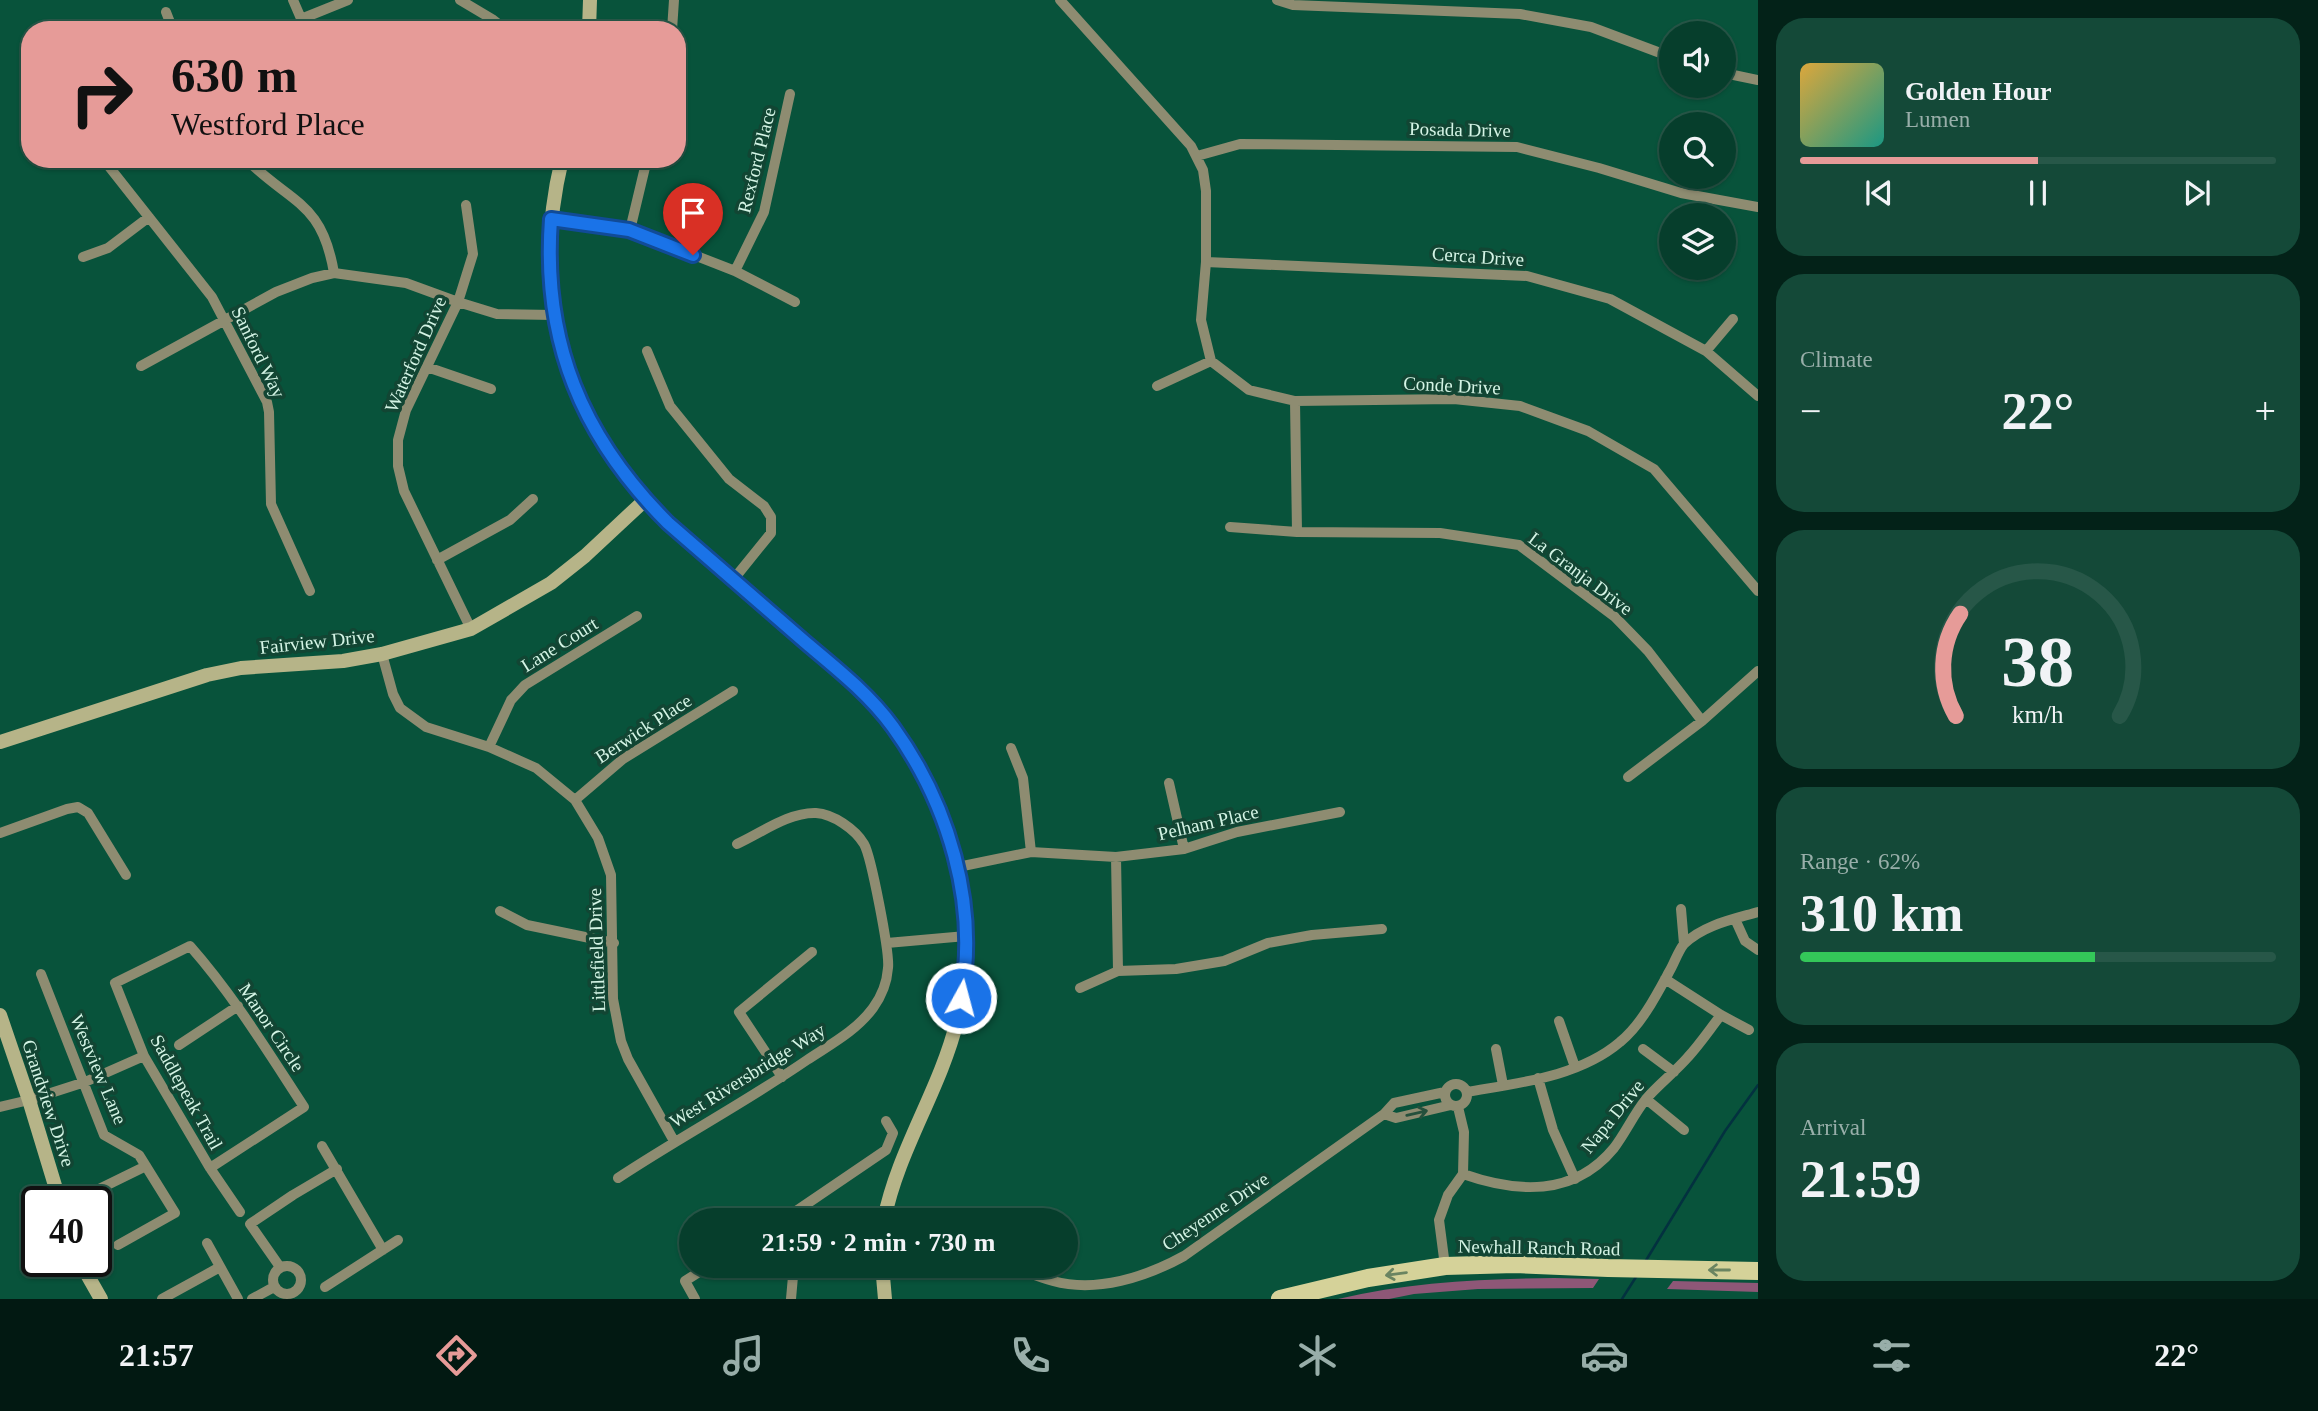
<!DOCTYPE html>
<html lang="en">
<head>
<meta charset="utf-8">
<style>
	body { margin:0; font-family:Georgia,serif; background:#144938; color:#f1f3f6; height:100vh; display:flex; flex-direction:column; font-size:26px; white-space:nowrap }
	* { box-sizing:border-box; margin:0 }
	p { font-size:23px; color:#98aea9 }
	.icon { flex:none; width:38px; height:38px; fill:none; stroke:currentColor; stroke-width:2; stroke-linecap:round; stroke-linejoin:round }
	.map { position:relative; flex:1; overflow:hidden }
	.panel { display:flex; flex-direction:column; gap:18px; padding:18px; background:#032218; width:560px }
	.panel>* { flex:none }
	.top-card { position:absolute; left:21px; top:21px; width:665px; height:147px; border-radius:28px; box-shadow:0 2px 5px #0004,0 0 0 2px #275748; background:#e69b98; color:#111; overflow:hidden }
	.controls { position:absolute; left:1659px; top:21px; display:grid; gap:14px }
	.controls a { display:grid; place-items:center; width:77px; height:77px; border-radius:50%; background:#063e2c; box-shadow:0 2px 5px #0004,0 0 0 2px #275748; font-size:35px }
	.speed { position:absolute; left:21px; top:1186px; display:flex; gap:14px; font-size:35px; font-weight:700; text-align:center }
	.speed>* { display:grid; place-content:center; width:91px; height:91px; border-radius:50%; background:#063e2c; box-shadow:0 2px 5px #0004,0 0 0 2px #275748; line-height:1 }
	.speed .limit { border:4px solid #111; border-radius:10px; background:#fff; color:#111 }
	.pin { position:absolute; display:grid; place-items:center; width:60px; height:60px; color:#fff; margin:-72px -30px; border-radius:50% 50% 50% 0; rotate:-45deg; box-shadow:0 0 7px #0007 }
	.pin .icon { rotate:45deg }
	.me { position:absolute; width:77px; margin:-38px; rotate:7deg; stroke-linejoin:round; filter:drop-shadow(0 0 5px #0008) }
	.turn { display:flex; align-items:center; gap:24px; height:147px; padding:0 35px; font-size:32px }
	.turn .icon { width:91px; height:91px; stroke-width:2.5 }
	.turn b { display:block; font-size:49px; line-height:60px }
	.big { font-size:52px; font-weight:600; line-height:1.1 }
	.panel .widget { flex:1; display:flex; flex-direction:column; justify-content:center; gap:10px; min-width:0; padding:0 24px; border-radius:28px; background:#144938 }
	.panel .dial { align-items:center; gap:0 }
	.dial svg { height:182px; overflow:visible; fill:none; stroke:#275748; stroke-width:7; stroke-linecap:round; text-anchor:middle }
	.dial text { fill:#f1f3f6; stroke:none }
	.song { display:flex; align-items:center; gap:21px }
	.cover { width:84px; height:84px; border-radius:10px; background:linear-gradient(135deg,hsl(40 70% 55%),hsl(170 70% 35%)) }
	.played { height:7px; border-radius:4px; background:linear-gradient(90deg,#e69b98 50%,#275748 50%) }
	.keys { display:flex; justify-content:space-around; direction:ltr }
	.heat { display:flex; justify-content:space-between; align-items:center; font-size:38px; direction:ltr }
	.charge { height:10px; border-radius:5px; background:linear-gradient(90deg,#34c759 62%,#275748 0) }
	.trip { position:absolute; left:679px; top:1208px; width:399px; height:70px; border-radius:35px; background:#063e2c; box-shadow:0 2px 5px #0004,0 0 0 2px #275748; font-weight:600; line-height:70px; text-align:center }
	.menu { display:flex; height:112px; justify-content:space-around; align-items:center; background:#021912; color:#98aea9 }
	.menu .icon { width:49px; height:49px }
	.menu .selected { color:#e69b98 }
	.menu b { font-size:32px; color:#f1f3f6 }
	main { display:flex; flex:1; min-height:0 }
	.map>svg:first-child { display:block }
</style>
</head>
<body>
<main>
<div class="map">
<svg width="1758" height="1299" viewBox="0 0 1758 1299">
	<rect width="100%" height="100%" fill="#08533b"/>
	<path fill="#8e5777" d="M1554,1278L1599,1279L1593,1288L1478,1289L1414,1294L1389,1299H1338C1409,1282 1482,1279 1554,1278Z
		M1673,1281L1758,1283V1292L1667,1289Z"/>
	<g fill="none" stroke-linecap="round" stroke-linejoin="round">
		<path stroke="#03313f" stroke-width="2.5" d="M1645,1262L1725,1131L1758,1085
			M1622,1299L1636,1277"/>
		<path stroke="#8e8c71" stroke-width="10" d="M293,0L306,30
			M460,0L492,19L506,30
			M1060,0L1191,146L1203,170L1206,191V262L1201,320L1211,361
			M1277,0L1293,5L1520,14L1591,27L1671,57
			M166,12L173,30
			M301,19L348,0
			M672,30L674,0
			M1724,73L1758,80
			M1197,156L1240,144L1517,147L1599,168L1681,193L1758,207
			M103,159L212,297L267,402L269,412L271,504L310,591
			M246,159C291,204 322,201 334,273
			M466,205L473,254L458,302L406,410L398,440V466L404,491L471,629
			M551,219L630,230L735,271L795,302
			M630,230L647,159
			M83,257L108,248L149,217
			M1206,262L1527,276L1610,299L1706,351L1758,396
			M735,271L764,212L790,94
			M647,351L670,406L729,479L764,506L771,517V533L733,580
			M1706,351L1733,319
			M1211,361L1249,390L1295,401L1454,399L1520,406L1588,431L1654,469L1758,591
			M141,366L276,292L312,278L334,273L406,283L458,302L497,314L554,315
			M427,367L491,389
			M1157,386L1211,361
			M1295,401L1297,532
			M1230,527L1297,532L1440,533L1519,545L1615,617L1648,651L1702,721
			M437,560L510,520L533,499
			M382,654L393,694L400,708L426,727L489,747L536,768L575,800L598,838L611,875L613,999L621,1041L628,1059L674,1141
			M489,747L511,700L525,685L637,616
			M1011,748L1023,778L1031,852
			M1628,777L1702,721L1758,671
			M1169,783L1184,849
			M575,800L623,759L733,691
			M0,833L67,809L78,807L88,813L126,875
			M1116,857L1118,971
			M958,867L1031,852L1116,857L1184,849L1237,832L1340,812
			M1681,909L1684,944
			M500,911L527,925L614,943
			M1735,919L1745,941L1758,950
			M887,943L966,936
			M41,974L104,1135L139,1155L175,1213L118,1245
			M1665,979L1721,1015L1749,1030
			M1080,988L1118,971L1176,969L1224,961L1268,943L1312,935L1382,929
			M1559,1021L1575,1067
			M179,1045L238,1006
			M1496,1049L1503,1085
			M1643,1049L1674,1072
			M782,1077L739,1012L812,952
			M1538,1078L1553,1130L1575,1179
			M1445 1095a11 11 0 1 1 22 0a11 11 0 1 1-22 0Z
			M1467,1092C1518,1083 1579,1077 1620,1042C1641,1025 1656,996 1669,972C1674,964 1678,951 1684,944C1703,925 1734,919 1758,912
			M1646,1099L1684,1130
			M0,1107L29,1100L85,1082L144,1056
			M1384,1114L1396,1118L1451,1105
			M322,1146L383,1250
			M210,1168L304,1107C268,1052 234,996 190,946L115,983L144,1056L210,1168L240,1212
			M1463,1174C1517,1193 1574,1197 1614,1148C1626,1132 1634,1114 1646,1099C1659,1084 1675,1072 1688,1057C1700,1044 1710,1029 1721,1015
			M618,1178C680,1137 746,1102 807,1060C831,1044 856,1031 873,1008C881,997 887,982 888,968C890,953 871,856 864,844C855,829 833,814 816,813C789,812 761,833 737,844
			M95,1191L146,1166
			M783,1220L886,1150L893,1133L886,1121
			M207,1243L238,1299
			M1007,1265C1022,1270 1038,1277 1053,1281C1097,1293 1146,1277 1184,1256L1384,1114L1394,1103L1445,1092
			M1445,1266L1439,1220L1448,1195L1463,1174L1464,1132L1458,1107
			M273 1280a14 14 0 1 1 28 0a14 14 0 1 1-28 0Z
			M280,1267L250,1224L293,1195L337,1169
			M325,1287L398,1240
			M162,1299L220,1267
			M252,1299L274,1287
			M695,1299L685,1281L710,1265
			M791,1299L794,1265"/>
		<path stroke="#b6b488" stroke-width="14" d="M589,30L590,0
			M562,159C528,301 565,421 668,523C712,561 756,600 800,638C832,665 866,691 892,725C955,807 982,921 957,1021C940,1090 898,1150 884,1220
			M0,742L207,675L241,668L343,661L382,654L471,629L551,583L585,556L645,500
			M0,1015L29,1100L60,1202
			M80,1262L101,1299
			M882,1265L885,1299"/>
		<path stroke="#d5d299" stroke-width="18" d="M1280,1299L1368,1278L1445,1266L1515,1264L1608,1268L1758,1271"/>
	</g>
	<defs><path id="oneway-shaft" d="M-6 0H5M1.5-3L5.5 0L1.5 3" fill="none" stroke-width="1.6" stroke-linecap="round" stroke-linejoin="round" transform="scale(1.75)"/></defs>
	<use stroke="#25503c" href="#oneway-shaft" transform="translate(1417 1113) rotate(-13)"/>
	<g stroke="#6a8461">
		<use href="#oneway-shaft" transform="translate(1719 1270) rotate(-180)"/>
		<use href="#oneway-shaft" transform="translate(1396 1274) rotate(172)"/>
	</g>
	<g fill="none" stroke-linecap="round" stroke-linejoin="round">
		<g stroke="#114b97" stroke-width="18">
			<path id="route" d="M693,255L629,230L551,219C542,342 582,437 668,523C714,563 759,602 805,642C836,668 869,694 893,727C948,803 979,904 961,998"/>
		</g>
		<use href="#route" stroke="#1a73e8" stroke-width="12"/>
	</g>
	<g text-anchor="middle" stroke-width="7" stroke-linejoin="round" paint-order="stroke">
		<g font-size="19" fill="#d4f4e5" stroke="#124533">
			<text transform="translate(1460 129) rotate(1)" y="7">Posada Drive</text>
			<text transform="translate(756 160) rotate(-76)" y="7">Rexford Place</text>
			<text transform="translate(1478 256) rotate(4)" y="7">Cerca Drive</text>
			<text transform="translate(259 352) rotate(64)" y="7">Sanford Way</text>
			<text transform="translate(415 354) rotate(-66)" y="7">Waterford Drive</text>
			<text transform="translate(1452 385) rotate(3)" y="7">Conde Drive</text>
			<text transform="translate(1581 573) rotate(37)" y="7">La Granja Drive</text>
			<text transform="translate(317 641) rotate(-6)" y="7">Fairview Drive</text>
			<text transform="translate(559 644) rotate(-32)" y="7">Lane Court</text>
			<text transform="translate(643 728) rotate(-33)" y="7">Berwick Place</text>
			<text transform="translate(1208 822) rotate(-13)" y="7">Pelham Place</text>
			<text transform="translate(596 950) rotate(-92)" y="7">Littlefield Drive</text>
			<text transform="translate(272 1027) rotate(56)" y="7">Manor Circle</text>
			<text transform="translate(99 1069) rotate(67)" y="7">Westview Lane</text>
			<text transform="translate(747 1075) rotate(-32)" y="7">West Riversbridge Way</text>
			<text transform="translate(187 1092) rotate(61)" y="7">Saddlepeak Trail</text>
			<text transform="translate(49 1103) rotate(72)" y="7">Grandview Drive</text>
			<text transform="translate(1612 1116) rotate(-51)" y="7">Napa Drive</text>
			<text transform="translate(1215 1211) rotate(-34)" y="7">Cheyenne Drive</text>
			<text transform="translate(1539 1247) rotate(1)" y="7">Newhall Ranch Road</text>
		</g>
	</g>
</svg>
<div class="controls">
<a><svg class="icon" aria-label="sound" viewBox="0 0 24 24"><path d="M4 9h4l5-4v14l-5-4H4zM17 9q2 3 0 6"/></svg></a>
<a><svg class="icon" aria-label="search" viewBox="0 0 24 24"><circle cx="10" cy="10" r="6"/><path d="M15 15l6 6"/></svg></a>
<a><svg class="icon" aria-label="layers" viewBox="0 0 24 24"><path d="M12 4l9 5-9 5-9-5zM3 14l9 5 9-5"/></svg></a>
</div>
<div class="speed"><div class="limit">40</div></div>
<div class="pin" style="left:693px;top:255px;background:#d93025"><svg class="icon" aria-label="arrive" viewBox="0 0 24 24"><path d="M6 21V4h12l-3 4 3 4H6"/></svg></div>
<svg class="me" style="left:961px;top:998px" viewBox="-20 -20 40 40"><circle r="17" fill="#1a73e8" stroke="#fff" stroke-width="3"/><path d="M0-11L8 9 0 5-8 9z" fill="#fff"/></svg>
<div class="trip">21:59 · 2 min · 730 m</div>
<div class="top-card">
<div class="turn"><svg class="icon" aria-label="right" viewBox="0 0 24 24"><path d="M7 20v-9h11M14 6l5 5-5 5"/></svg><div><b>630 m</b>Westford Place</div></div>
</div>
</div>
<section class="panel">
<div class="widget">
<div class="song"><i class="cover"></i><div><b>Golden Hour</b><p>Lumen</p></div></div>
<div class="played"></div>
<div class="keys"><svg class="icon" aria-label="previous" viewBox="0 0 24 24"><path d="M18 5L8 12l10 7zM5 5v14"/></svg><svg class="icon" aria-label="pause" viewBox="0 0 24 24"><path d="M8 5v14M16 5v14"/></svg><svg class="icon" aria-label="next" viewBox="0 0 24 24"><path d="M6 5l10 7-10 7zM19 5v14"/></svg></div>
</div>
<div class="widget"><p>Climate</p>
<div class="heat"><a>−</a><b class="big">22°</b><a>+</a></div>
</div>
<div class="widget dial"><svg viewBox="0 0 100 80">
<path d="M14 69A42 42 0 1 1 86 69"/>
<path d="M14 69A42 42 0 0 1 16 24" stroke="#e69b98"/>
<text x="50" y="56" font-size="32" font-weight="700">38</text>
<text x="50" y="72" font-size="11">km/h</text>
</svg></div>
<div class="widget"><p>Range · 62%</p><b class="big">310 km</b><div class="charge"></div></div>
<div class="widget"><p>Arrival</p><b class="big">21:59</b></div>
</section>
</main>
<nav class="menu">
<b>21:57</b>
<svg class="icon selected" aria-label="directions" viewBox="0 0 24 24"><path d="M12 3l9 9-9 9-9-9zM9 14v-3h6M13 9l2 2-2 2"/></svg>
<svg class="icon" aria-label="music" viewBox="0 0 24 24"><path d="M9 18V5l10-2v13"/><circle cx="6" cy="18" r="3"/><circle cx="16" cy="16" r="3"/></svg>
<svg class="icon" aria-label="phone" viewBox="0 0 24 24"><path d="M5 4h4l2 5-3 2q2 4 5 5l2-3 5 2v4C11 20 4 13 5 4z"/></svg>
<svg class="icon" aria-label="climate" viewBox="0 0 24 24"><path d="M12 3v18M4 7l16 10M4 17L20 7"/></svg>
<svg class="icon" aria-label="car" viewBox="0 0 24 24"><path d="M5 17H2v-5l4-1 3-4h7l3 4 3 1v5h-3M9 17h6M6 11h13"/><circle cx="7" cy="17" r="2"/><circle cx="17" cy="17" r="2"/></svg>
<svg class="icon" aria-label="filters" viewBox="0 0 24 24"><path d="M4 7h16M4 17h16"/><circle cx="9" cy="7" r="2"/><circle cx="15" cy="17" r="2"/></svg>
<b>22°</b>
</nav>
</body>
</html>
